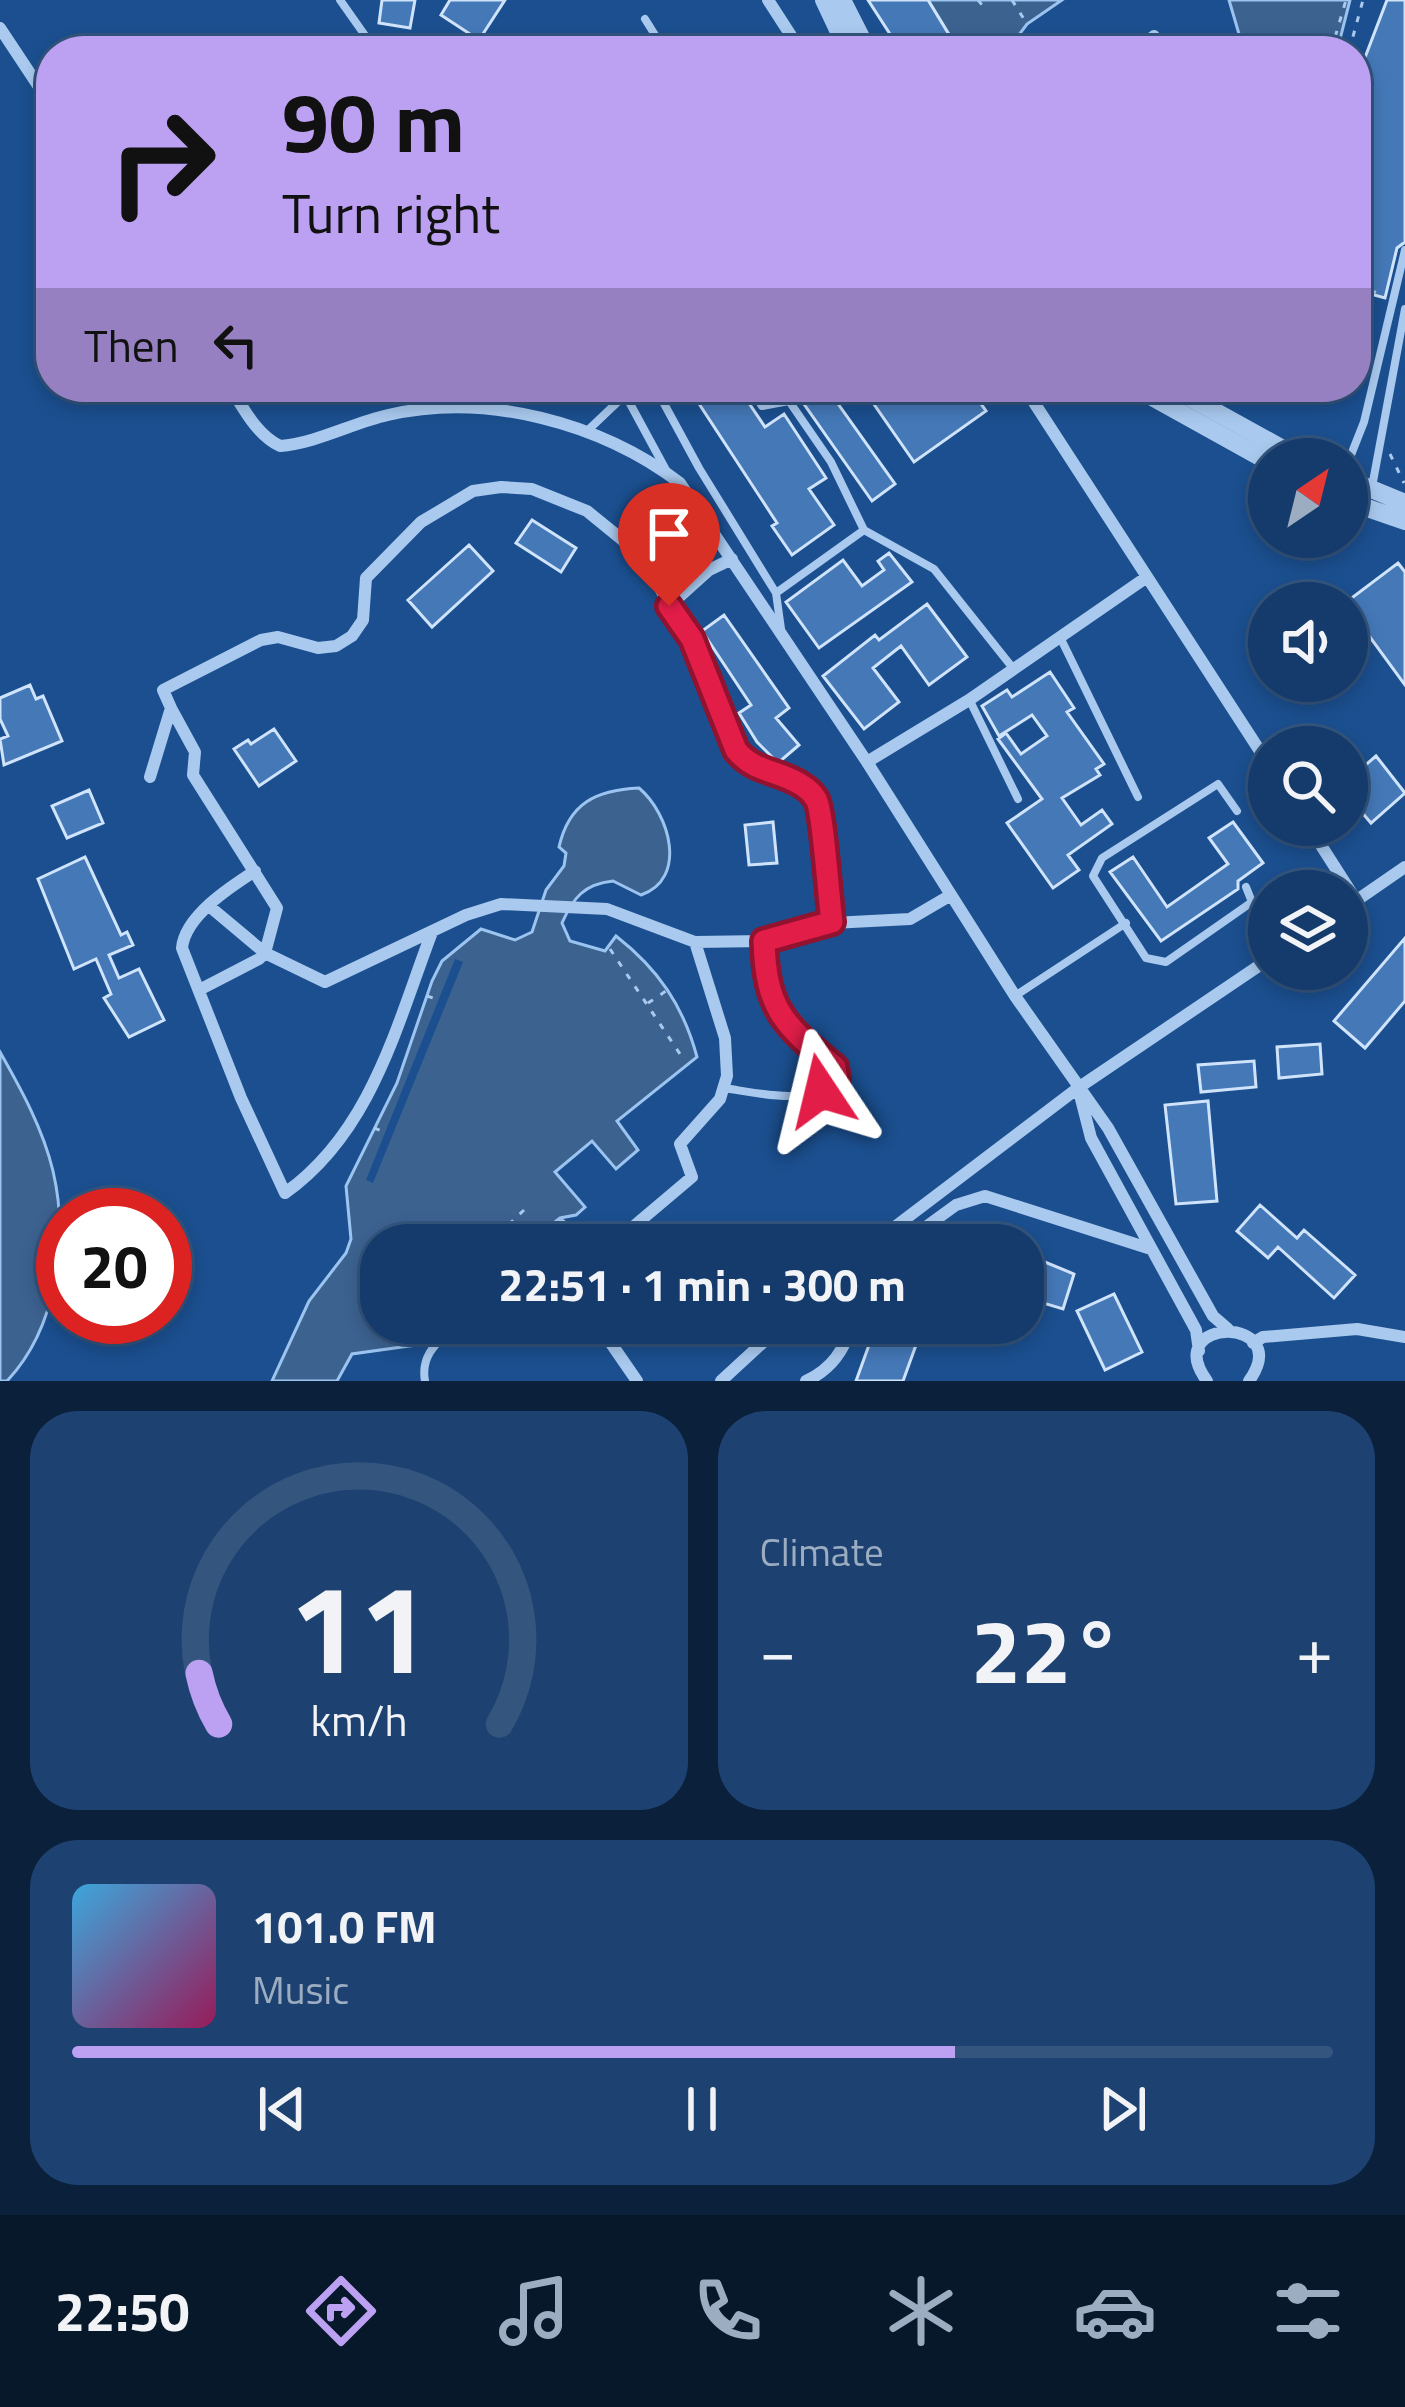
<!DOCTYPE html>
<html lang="en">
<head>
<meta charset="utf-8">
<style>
	body { margin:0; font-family:"Titillium Web",sans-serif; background:#1d4271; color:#f1f3f6; height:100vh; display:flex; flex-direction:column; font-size:45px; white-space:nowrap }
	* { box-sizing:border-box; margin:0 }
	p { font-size:39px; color:#9dadc1 }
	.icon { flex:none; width:66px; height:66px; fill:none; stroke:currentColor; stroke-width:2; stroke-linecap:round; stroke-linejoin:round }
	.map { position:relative; height:1381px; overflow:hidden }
	.panel { display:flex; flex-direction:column; gap:30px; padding:30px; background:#0b203b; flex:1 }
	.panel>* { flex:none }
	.banner { position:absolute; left:36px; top:36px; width:1335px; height:366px; border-radius:48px; box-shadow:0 6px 18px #0003,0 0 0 3px #33557e; background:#bca0f2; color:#111; overflow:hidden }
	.needle { width:78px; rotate:35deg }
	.controls { position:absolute; left:1248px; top:438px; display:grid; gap:24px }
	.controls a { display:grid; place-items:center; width:120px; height:120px; border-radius:50%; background:#143b6b; box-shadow:0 6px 18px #0003,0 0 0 3px #33557e; font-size:60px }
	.speed { position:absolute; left:36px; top:1188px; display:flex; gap:24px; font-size:60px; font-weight:700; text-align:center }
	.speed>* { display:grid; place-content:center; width:156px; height:156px; border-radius:50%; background:#143b6b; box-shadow:0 6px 18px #0003,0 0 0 3px #33557e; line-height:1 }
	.speed .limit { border:18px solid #d22; background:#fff; color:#111 }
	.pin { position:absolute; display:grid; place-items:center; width:102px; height:102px; color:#fff; margin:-123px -51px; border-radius:50% 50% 50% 0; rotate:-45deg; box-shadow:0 0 12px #0007 }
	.pin .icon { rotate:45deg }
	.me { position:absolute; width:132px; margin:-66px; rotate:350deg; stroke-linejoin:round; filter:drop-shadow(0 0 9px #0008) }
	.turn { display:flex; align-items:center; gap:42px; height:252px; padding:0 48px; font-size:54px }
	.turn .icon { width:156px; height:156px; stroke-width:2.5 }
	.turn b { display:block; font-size:84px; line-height:102px }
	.then { display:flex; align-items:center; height:114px; padding:0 48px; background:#0003; gap:24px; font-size:45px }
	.big { font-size:90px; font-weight:700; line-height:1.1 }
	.panel .card { flex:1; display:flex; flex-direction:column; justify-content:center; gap:18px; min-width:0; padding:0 42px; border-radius:48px; background:#1d4271 }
	.panel .dial { align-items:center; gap:0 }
	.dial svg { height:312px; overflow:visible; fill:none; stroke:#33557e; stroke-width:7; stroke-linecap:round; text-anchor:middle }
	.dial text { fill:#f1f3f6; stroke:none }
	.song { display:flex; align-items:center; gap:36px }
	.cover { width:144px; height:144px; border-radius:18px; background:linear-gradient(135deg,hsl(200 70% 55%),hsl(330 70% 35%)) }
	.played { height:12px; border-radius:6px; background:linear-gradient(90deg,#bca0f2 70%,#33557e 70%) }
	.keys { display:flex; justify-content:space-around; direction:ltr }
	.heat { display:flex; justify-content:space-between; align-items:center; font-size:66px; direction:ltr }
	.panel .tiles { flex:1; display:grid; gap:30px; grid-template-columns:1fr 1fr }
	.card:last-child { grid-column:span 2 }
	.trip { position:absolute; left:360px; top:1224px; width:684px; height:120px; border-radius:48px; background:#143b6b; box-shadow:0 6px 18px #0003,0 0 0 3px #33557e; font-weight:700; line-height:120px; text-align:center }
	.dock { display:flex; height:192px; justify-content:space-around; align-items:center; background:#08182b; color:#9dadc1 }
	.dock .icon { width:84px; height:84px }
	.dock .current { color:#bca0f2 }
	.dock b { font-size:54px; color:#f1f3f6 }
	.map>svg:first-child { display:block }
</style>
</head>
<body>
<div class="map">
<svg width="1405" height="1381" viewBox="0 0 1405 1381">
	<rect width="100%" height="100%" fill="#1b4f8f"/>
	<path fill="#3c6290" stroke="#9cc4f0" stroke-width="3" d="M928,0H1062L1027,24L1007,51H959Z
		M1229,0H1350L1337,51H1244Z
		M639,788C670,814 688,879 641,895L613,881C584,884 573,898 562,923L570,941L605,951L616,936C658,969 683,1005 697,1057L617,1121L638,1150L616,1169L592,1141L555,1172L585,1207L576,1215L560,1218L526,1245H381V1323H439L416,1345L352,1354L337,1381H272L309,1301L346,1253L351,1239L346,1186L397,1083L432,981L442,961L481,929L515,940L532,932L546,890L564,866L566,853L559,847C569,803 596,790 639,788Z
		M0,1052C21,1089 43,1129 53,1171C69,1240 57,1328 7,1381H0Z"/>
	<path fill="#1b4f8f" d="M1376,304L1382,305L1380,311L1405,317V370L1396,411L1355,402Z
		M455,959L463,962L373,1183L366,1180Z"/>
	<path fill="#4478b7" stroke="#cfe3fa" stroke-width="3" d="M382,0H415L410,28L379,23Z
		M450,0H505L479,40L441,15Z
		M868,0H928L959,51H901Z
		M1387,0H1405V242L1397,248L1385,298L1356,290V209L1367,173L1356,168V81Z
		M694,387H738L765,427L784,414L826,478L809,489L834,525L792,555L772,526L777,523L692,393Z
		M792,387H826L895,484L872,501Z
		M862,387H969L986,411L914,462Z
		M532,520L576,548L561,572L516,543Z
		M469,545L493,571L432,627L408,600Z
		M889,553L912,582L819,648L786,602L843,560L862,586L884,570L878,561Z
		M1398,563L1405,572V685L1345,603Z
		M927,604L967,657L929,685L901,646L873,668L899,702L864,729L823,676L875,635L879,640Z
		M724,615L789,708L776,718L799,745L778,763L757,742L739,713L751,705L702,631Z
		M1050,672L1074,708L1067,712L1104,764L1096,769L1100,775L1062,798L1081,825L1102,810L1112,824L1068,855L1079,870L1053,888L1007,823L1042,799L998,739L1006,733L1021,754L1047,736L1032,715L999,736L982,706L1007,690L1012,697Z
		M30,685L36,699L43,696L62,741L4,765L0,739L8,736L0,719V698Z
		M274,729L296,761L259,786L234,749L248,740L251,744Z
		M1376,756L1405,793L1371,823L1353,802L1347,807V781Z
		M89,790L103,823L67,838L52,806Z
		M773,822L777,863L749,865L745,825Z
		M1233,822L1263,863L1238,881V889L1161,941L1110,872L1133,857L1167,907L1228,864L1209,838Z
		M85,857L121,935L127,932L133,945L109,955L119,978L139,969L164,1020L129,1037L104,998L111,994L96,959L74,969L38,879Z
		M1405,938V1001L1365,1048L1334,1021Z
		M1320,1044L1322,1074L1279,1078L1277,1047Z
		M1254,1061L1256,1087L1201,1092L1198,1065Z
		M1208,1101L1217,1201L1176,1204L1165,1105Z
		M1260,1205L1297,1238L1304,1230L1355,1275L1334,1298L1278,1247L1268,1258L1237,1231Z
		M1023,1253L1074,1274L1063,1309L1023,1297Z
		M1114,1294L1142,1352L1105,1370L1077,1311Z
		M877,1323H924L903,1381H856Z"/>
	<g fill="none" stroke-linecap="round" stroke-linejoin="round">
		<path stroke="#a9c9ee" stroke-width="3" stroke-dasharray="6 9" stroke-linecap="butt" d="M978,0L982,5L987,0
			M1012,0L1027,24
			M1331,51L1346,0
			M1349,51L1363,0
			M1356,286L1381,294
			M1356,305L1366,307L1356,350
			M1319,454L1344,444
			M1390,454L1404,483
			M610,949L684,1060
			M427,996L439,1000
			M648,1003L669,989
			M374,1128L385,1132
			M503,1232L515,1245
			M487,1245L524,1210"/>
		<path stroke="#a9c9ee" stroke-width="8" d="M340,0L376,51
			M645,19L665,51
			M621,387L666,470
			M655,387L699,468L776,593
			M750,387L762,406L789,401L831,462L864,530L776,593L781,629
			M666,402L686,387
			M585,433L626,394
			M1347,465L1364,422L1405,250
			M1372,487L1405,309
			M864,530L934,569L1012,667
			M1060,637L1138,797
			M970,701L1018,799
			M1237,811L1218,784L1102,858L1093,876L1146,958L1166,962L1252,902L1246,887
			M1015,996L1126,923
			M724,1088C758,1093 811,1107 837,1079L835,1067C784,1025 766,1010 764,941
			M532,1245L562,1223L585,1242
			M425,1381C420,1354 439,1341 457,1323"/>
		<path stroke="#a9c9ee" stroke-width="12" d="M768,0L801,51
			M0,28L51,105
			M1134,51L1154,36
			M230,387C244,409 256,434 280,446C317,443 352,423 388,415C486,392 601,423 680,483L867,762L1015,996L1108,1128L1213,1316L1228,1329
			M1024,387L1269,765
			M669,606L709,570L732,559
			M171,708L195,752L193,775L277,908L265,953L259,959L201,989
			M867,762L969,700L1147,577
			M150,777L171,708L163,690L261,640L278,637L318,648L336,646L352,636L363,620L366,578L421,522L473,491L501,487L532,489L587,511L646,559L669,606L691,639L737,750C754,773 780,770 803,786C808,789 813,794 816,799C823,811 829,901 832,923L764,941L695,942L725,1038L727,1076L720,1099L680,1144L692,1177L621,1237H593L583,1245
			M1308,825L1356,900
			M255,871C230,887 185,916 182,948L241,1098L285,1193C371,1132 396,1027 432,932
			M209,906L265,953L325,982L466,915L501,904L607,909L695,942
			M1347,907L1405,867
			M832,923L910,919L951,895
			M1080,1095L1091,1138L1196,1330L1199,1351
			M871,1245L1078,1088L1269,959
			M901,1245L956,1205L985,1196L1151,1249
			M597,1323L637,1381
			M1253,1343L1263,1337L1357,1329L1405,1337
			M721,1381L784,1323
			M806,1381C832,1369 844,1350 853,1323
			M1207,1381C1159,1316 1296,1315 1249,1381"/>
		<path stroke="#a9c9ee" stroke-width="18" d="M824,0L848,51
			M842,0L868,51
			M1134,387L1269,462
			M1171,387L1301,459
			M1347,479L1405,503
			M1347,501L1405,521"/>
	</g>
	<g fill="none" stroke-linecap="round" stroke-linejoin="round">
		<g stroke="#92132f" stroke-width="30">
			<path id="route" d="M669,606L692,639L736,750C754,773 780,770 803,786C808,789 813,794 816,799C823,810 829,902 832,922L764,941C766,1010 784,1025 835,1067L837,1079L821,1091"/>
		</g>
		<use href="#route" stroke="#e11d48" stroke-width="21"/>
	</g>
</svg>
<div class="controls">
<a><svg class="needle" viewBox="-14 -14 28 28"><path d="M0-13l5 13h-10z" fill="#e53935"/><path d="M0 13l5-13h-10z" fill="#9dadc1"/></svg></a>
<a><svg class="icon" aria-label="sound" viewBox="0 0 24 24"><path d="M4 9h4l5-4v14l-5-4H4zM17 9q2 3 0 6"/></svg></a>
<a><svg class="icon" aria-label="search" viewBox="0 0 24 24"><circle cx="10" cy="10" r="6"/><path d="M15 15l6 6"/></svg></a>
<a><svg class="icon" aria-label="layers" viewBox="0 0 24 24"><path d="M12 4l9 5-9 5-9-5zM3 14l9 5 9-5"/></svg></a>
</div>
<div class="speed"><div class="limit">20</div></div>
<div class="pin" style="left:669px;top:606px;background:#d93025"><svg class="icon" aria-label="arrive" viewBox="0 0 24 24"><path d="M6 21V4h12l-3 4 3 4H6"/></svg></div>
<svg class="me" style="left:821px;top:1091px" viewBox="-20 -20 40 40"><path d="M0-17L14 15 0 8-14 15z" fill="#e11d48" stroke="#fff" stroke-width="4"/></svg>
<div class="trip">22:51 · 1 min · 300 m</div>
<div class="banner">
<div class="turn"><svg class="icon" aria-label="right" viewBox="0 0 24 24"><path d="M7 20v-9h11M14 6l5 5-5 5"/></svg><div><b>90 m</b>Turn right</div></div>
<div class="then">Then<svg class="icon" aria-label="left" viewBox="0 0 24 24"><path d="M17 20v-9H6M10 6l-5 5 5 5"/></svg></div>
</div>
</div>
<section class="panel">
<div class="tiles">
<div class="card dial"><svg viewBox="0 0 100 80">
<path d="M14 69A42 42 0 1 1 86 69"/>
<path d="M14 69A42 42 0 0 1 9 56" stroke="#bca0f2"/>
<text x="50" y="56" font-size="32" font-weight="700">11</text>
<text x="50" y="72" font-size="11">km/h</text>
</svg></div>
<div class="card"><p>Climate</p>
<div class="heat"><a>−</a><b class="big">22°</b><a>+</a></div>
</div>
<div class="card">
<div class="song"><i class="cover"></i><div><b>101.0 FM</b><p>Music</p></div></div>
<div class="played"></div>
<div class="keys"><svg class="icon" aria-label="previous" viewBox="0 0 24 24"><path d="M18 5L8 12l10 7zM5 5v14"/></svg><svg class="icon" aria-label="pause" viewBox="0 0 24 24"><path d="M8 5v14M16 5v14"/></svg><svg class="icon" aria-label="next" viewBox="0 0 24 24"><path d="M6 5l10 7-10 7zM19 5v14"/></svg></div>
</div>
</div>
</section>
<nav class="dock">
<b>22:50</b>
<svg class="icon current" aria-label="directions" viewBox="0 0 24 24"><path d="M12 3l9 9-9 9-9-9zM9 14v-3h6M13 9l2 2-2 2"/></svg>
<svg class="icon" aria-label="music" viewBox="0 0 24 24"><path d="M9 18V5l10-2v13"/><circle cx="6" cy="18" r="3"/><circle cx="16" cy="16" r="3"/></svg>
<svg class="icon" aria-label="phone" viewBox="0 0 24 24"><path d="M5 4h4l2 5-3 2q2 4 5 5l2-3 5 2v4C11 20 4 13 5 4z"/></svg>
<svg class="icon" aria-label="climate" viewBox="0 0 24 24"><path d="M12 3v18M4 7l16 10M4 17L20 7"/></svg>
<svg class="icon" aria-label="car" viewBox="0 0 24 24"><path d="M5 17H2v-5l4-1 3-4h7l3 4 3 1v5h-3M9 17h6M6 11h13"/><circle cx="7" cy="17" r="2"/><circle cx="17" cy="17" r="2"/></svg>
<svg class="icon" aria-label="filters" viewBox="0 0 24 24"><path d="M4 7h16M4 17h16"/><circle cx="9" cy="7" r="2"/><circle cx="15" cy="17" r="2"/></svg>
</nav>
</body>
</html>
